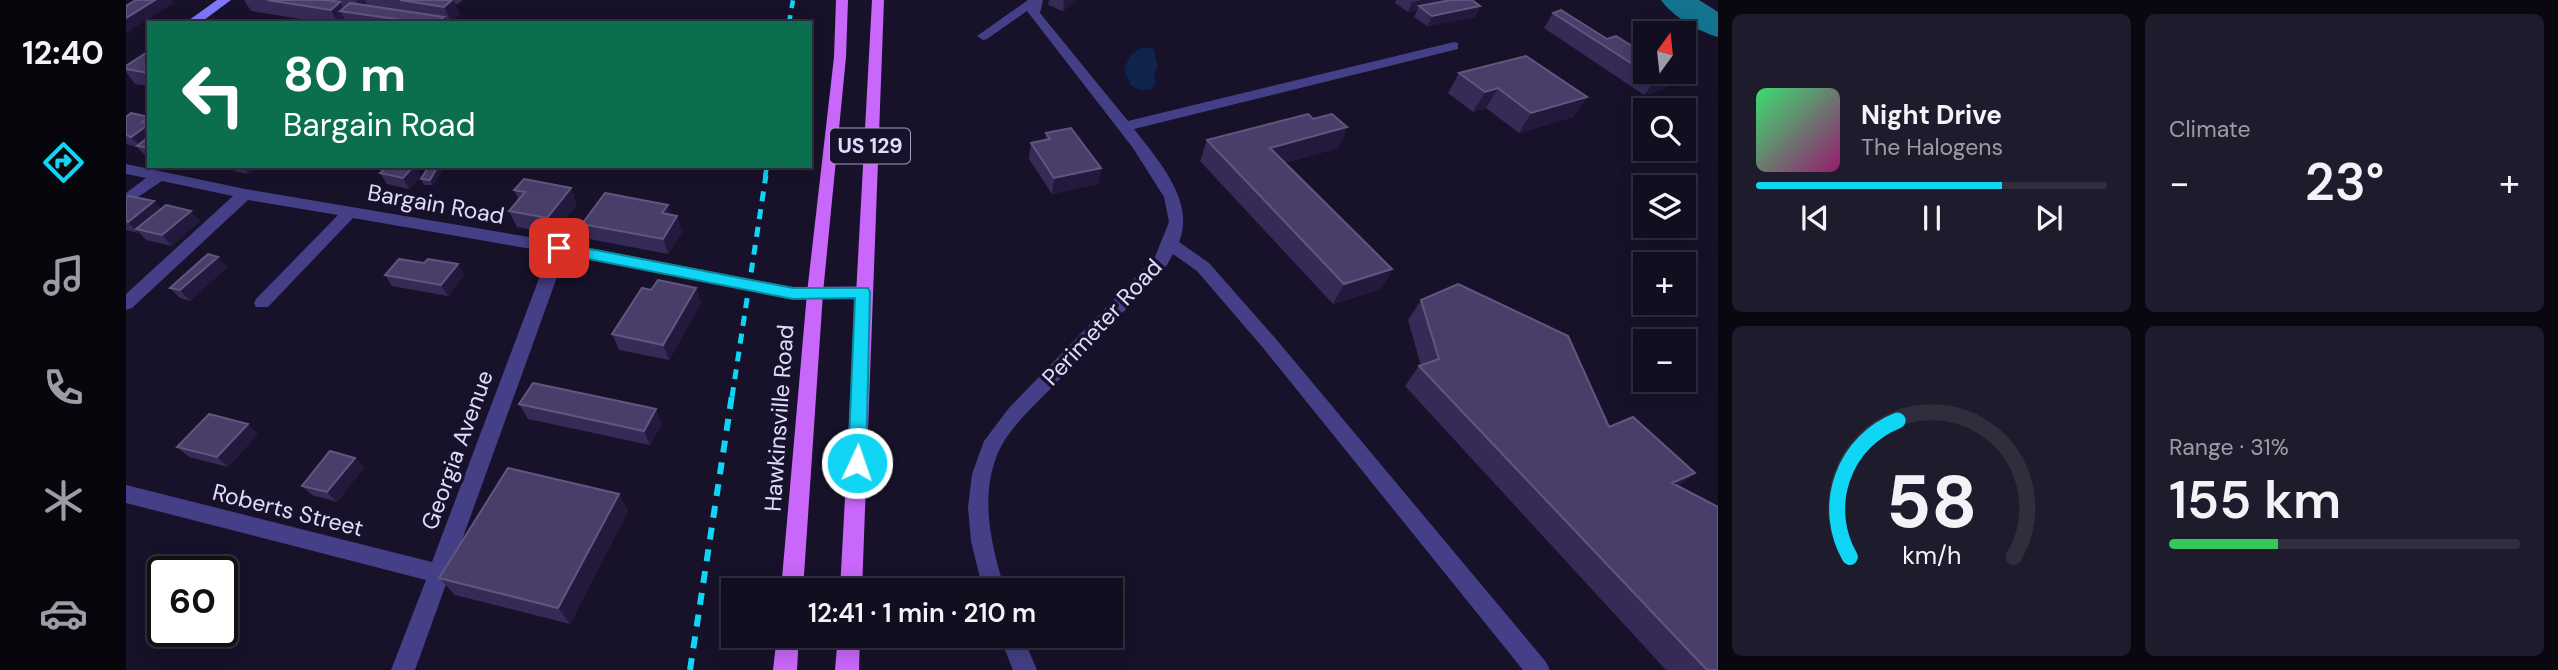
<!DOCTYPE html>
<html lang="en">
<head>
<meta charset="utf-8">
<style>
	body { margin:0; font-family:"DM Sans",sans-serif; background:#1e1c2c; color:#f1f3f6; height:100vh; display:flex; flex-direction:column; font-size:26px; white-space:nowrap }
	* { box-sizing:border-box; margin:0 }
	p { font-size:23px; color:#9c9ca4 }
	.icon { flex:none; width:38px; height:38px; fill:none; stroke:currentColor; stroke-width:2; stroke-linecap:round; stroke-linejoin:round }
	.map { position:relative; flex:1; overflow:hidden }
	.panel { display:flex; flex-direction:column; gap:14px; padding:14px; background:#090811; width:840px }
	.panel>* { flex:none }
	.hud { position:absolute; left:21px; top:21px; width:665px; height:147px; border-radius:0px; box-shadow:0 4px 18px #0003,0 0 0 2px #302e3d; background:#0b6e4f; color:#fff; overflow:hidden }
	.needle { width:46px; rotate:15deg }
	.buttons { position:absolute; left:1507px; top:21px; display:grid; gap:14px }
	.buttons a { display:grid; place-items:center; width:63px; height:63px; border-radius:0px; background:#110e1f; box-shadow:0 4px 18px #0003,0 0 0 2px #302e3d; font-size:35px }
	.speed { position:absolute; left:21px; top:556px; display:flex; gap:14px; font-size:35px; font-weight:700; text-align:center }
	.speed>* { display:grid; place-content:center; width:91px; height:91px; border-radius:50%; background:#110e1f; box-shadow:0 4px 18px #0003,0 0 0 2px #302e3d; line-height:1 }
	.speed .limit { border:4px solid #111; border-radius:10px; background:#fff; color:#111 }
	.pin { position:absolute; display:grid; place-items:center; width:60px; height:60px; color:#fff; margin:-30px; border-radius:14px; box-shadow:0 4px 10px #0006 }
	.me { position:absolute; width:77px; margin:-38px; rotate:3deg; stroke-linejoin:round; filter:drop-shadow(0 0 5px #0008) }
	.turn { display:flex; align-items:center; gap:24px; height:147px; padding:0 21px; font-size:32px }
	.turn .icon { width:91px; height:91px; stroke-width:2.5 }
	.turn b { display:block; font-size:49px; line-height:60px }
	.big { font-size:52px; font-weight:600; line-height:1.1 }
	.panel .tile { flex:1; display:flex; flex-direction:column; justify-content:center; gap:10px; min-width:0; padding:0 24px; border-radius:10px; background:#1e1c2c }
	.panel .dial { align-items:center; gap:0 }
	.dial svg { height:182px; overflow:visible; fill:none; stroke:#302e3d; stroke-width:7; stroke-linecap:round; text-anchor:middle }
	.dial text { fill:#f1f3f6; stroke:none }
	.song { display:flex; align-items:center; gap:21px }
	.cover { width:84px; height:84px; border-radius:10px; background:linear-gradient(135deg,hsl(140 70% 55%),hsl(320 70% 35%)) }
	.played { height:7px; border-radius:4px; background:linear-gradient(90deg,#10d5f5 70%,#302e3d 70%) }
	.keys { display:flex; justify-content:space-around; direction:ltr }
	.heat { display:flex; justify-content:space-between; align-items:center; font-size:38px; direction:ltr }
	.charge { height:10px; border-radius:5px; background:linear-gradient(90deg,#34c759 31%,#302e3d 0) }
	.panel .tiles { flex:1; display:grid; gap:14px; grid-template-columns:repeat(2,1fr) }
	.trip { position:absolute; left:595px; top:578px; width:402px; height:70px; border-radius:0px; background:#110e1f; box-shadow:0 4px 18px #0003,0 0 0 2px #302e3d; font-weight:600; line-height:70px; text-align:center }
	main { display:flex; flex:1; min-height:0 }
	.dock { display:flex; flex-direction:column; width:126px; justify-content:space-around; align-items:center; background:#07060c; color:#9c9ca4 }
	.dock .icon { width:49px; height:49px }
	.dock .on { color:#10d5f5 }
	.dock b { font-size:32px; color:#f1f3f6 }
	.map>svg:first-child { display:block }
</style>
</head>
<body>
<main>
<nav class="dock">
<b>12:40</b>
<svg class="icon on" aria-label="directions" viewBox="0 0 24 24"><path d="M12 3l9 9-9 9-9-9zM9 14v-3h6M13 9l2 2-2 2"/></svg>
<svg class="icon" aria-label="music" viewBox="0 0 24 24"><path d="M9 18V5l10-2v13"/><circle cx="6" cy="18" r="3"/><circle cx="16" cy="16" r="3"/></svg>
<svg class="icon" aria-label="phone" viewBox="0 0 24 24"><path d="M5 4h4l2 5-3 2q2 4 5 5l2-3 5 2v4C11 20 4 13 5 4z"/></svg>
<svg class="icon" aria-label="climate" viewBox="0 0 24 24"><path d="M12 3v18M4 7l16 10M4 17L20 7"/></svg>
<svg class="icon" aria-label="car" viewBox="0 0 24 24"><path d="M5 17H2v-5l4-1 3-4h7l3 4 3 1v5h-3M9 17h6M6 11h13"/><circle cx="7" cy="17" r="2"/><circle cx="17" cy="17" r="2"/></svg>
</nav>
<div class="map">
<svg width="1592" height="670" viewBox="0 0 1592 670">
	<rect width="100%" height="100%" fill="#171229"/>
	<path fill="#0f234b" d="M1015,48H1027L1032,66L1028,75L1030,82L1025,89L1015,90L1005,86L998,69L1004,56Z"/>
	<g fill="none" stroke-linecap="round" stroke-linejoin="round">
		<path fill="#14748f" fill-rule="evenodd" d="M1535,0H1573L1592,12V37C1573,32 1546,16 1535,0Z"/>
		<path fill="#443f86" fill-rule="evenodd" d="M902,0H917L914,13L1002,121L1328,42L1332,43V49L1008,129C1031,159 1070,201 1053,242L1083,263L1150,339L1420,662L1424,670H1397L1138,349L1071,271L1047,254L1041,265C1006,303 970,341 934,379C913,402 881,427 870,458C854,501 866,548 879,590H857L845,541L842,507L846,474L858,441L883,408L1029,257L1043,222L1038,197L1007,148L901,11L861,39L857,40L851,36Z
			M0,164L119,189L433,242L667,287L737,286L745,292L737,298L667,299L439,255L289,670H265L300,580L0,503V485L306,562L423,252L227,218L142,307H130L128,303L130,299L212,215L122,200L6,308L0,310V294L107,196L36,181L0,205V193L20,178L0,174Z
			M873,635H896L911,670H887Z"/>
		<path fill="#7f77fa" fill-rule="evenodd" d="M91,0H105L74,23H59Z"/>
		<path fill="#c867f9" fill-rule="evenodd" d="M710,0H722L720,57L697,293L677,590H655L681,293L708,57Z
			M746,0H758L736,590H714Z
			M651,635H673L671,670H647Z
			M712,635H734L733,670H709Z"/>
		<path stroke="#10d5f5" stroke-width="4.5" stroke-dasharray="8 7" stroke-linecap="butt" d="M663,23L667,0
			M639,177L641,166"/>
		<path stroke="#10d5f5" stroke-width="5" stroke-dasharray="10 8" stroke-linecap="butt" d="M606,397L640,175"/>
		<path stroke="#10d5f5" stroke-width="6" stroke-dasharray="12 10" stroke-linecap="butt" d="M564,670L606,395"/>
	</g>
	<path fill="#362b57" d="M118,0H337L332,4H329L334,14L325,22L320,21L321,23H221L219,20L216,23H200L125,11Z
		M923,0H950L937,11L922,5Z
		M1270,0H1346L1354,6L1349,17L1301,26L1288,17L1291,10L1282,12L1269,3Z
		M1427,13L1481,39L1551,74L1539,89L1518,95L1418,28Z
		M23,51V86L9,84L0,72V66Z
		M1333,73L1461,97L1447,117L1393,133L1360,108L1347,112L1322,93Z
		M0,117H23V157L20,156L11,147L0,144Z
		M1187,119L1221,127L1212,148L1158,163L1266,269L1255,289L1207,304L1074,161L1081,140Z
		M920,133L975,168L972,184L926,194L903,159L905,143L919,140Z
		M62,166H87L83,170Z
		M105,166H131L123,174L108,171Z
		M289,166L295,177L283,189L261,184L254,173Z
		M318,167L307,185H298L295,179Z
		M388,190L451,204L428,234L391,227L383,211L393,200Z
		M0,198L28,201L35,209L74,221L46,246L20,240L13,232L12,233L0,230Z
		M545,215L551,216L556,232L542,254L463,239L456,224Z
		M92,257L101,267L64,301L54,298L44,288Z
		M259,275H338L322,296L266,286Z
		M570,288L575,303L543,360L493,350L486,334L525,290Z
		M1295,300L1483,427L1569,473L1552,486L1592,670H1540L1279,386L1293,366H1295L1282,320Z
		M393,404L536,424L524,445L402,419Z
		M132,434L102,467L63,457L51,447Z
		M229,458L238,467L211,502L186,495L176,486Z
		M493,494L502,511L444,624L329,595L313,578Z"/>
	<path fill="#22193d" d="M29,0H46L48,3L0,33V18Z
		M230,0H239L241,4L235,9Z
		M326,0H328L334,14L325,22L318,7Z
		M938,0H950L937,11Z
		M1296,0H1329L1293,6L1291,10L1282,12L1286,2Z
		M214,2L219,11H214L219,20L216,23H212L205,10Z
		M1354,6L1349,17L1301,26L1306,16Z
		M318,17L321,23H311Z
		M1551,74L1539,89L1518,95L1530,79Z
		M1372,88L1360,108L1347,112L1359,92Z
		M1461,97L1447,117L1393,133L1405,113Z
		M23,117V141L15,147L5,137L16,122Z
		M1221,127L1212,148L1136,169L1144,148Z
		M79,166H87L83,170Z
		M117,166H131L123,174Z
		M289,166L295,177L283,189L277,178Z
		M312,166L318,167L307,185L304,180Z
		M975,168L972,184L926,194L928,178Z
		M445,188L451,204L428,234L421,218Z
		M28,201L37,211L10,229L13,232L12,233L2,222Z
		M542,205L547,220L536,213Z
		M65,211L74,221L46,246L36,235Z
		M551,216L556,232L542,254L537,239Z
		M92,257L101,267L64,301L54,290Z
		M332,264L338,275L322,296L315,285Z
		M1266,269L1255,289L1207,304L1218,284Z
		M570,288L575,303L543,360L537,345Z
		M530,409L536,424L524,445L518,431Z
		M122,424L132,434L102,467L91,457Z
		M229,458L238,467L211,502L201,492Z
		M1569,473L1545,491L1546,483Z
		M493,494L502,511L444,624L432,608Z"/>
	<path fill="#483e69" stroke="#605780" stroke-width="2" d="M10,0H29L0,18V6Z
		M141,0H200L214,2L205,10Z
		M274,0H326L318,7Z
		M1325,0H1346L1354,6L1306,16L1293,6Z
		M224,3L318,17L311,23H297L214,11Z
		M1435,10L1481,39L1490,36L1519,54V72H1548L1551,74L1530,79L1427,13Z
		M23,51V73L0,69V66Z
		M1400,56L1461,97L1405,113L1372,88L1359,92L1333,73Z
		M5,113L23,117L16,122L23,124L5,137L0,135V117Z
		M1182,114L1187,119L1206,114L1221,127L1144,148L1266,269L1218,284L1081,140Z
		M945,128L975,168L928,178L905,143L924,139L920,133Z
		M23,137V148L11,146Z
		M262,166H288L277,178L254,173Z
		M303,166H312L304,180L295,179Z
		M398,179L445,188L421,218L383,211L399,192L388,190Z
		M479,193L542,205L536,213L551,216L537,239L456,224Z
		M3,196L28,201L2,222L0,221V198Z
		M40,205L65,211L36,235L10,229Z
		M82,254L92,257L54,290L44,288Z
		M273,259L298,263L302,259L332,264L315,285L259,275Z
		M532,280L570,288L537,345L486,334L516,288L525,290Z
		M1332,284L1442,336L1483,427L1507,417L1569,473L1546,483L1592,507V670H1581L1293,366L1313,359L1295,300Z
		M407,383L530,409L518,431L393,404Z
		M83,414L122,424L91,457L51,447Z
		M204,451L229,458L201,492L176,486Z
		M382,468L493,494L432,608L313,578Z"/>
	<path fill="#10d5f5" stroke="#0a8a9f" stroke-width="2" d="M433,243L667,288H742L744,292L740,463L737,468L731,470L725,468L722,463L729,298L667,299L427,252L425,248L427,245Z"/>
	<g text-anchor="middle" stroke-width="7" stroke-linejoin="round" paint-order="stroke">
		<rect fill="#171229" stroke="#a49fbe" stroke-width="2" x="704" y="128.5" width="80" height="35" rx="5"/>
		<g font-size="21" font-weight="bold" fill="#e1dcfe">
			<text x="744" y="153">US 129</text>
		</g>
		<g font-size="23" fill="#e1dcfe" stroke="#171229">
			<text transform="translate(310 204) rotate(10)" y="8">Bargain Road</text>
			<text transform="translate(976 322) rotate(-47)" y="8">Perimeter Road</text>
			<text transform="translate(653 418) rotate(-86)" y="8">Hawkinsville Road</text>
			<text transform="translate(331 450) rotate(-70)" y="8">Georgia Avenue</text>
			<text transform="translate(162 510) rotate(14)" y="8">Roberts Street</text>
		</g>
	</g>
</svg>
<div class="buttons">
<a><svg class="needle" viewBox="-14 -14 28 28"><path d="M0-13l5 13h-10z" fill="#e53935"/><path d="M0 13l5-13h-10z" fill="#9c9ca4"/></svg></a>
<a><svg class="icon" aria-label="search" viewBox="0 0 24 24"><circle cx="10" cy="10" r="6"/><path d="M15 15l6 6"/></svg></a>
<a><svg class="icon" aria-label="layers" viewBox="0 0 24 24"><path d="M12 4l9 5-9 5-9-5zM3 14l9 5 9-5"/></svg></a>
<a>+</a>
<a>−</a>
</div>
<div class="speed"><div class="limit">60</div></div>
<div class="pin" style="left:433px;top:248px;background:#d93025"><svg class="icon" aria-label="arrive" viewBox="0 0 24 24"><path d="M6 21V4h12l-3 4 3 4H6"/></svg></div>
<svg class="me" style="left:731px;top:463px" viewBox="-20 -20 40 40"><circle r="17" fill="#10d5f5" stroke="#fff" stroke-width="3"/><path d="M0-11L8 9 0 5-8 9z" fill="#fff"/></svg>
<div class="trip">12:41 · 1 min · 210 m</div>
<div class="hud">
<div class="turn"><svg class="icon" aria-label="left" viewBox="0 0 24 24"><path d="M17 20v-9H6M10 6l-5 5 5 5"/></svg><div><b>80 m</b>Bargain Road</div></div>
</div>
</div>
<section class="panel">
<div class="tiles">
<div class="tile">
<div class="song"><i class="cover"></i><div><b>Night Drive</b><p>The Halogens</p></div></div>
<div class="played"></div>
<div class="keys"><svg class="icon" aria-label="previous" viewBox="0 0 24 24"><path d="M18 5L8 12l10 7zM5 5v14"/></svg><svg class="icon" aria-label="pause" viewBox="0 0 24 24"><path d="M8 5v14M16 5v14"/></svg><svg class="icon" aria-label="next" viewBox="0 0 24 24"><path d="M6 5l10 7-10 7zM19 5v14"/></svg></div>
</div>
<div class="tile"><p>Climate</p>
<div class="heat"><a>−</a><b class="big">23°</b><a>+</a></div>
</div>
<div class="tile dial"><svg viewBox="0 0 100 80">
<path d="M14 69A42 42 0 1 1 86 69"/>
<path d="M14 69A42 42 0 0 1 35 9" stroke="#10d5f5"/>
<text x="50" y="56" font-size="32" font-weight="700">58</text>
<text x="50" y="72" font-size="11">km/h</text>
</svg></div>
<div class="tile"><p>Range · 31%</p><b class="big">155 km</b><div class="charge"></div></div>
</div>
</section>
</main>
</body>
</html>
